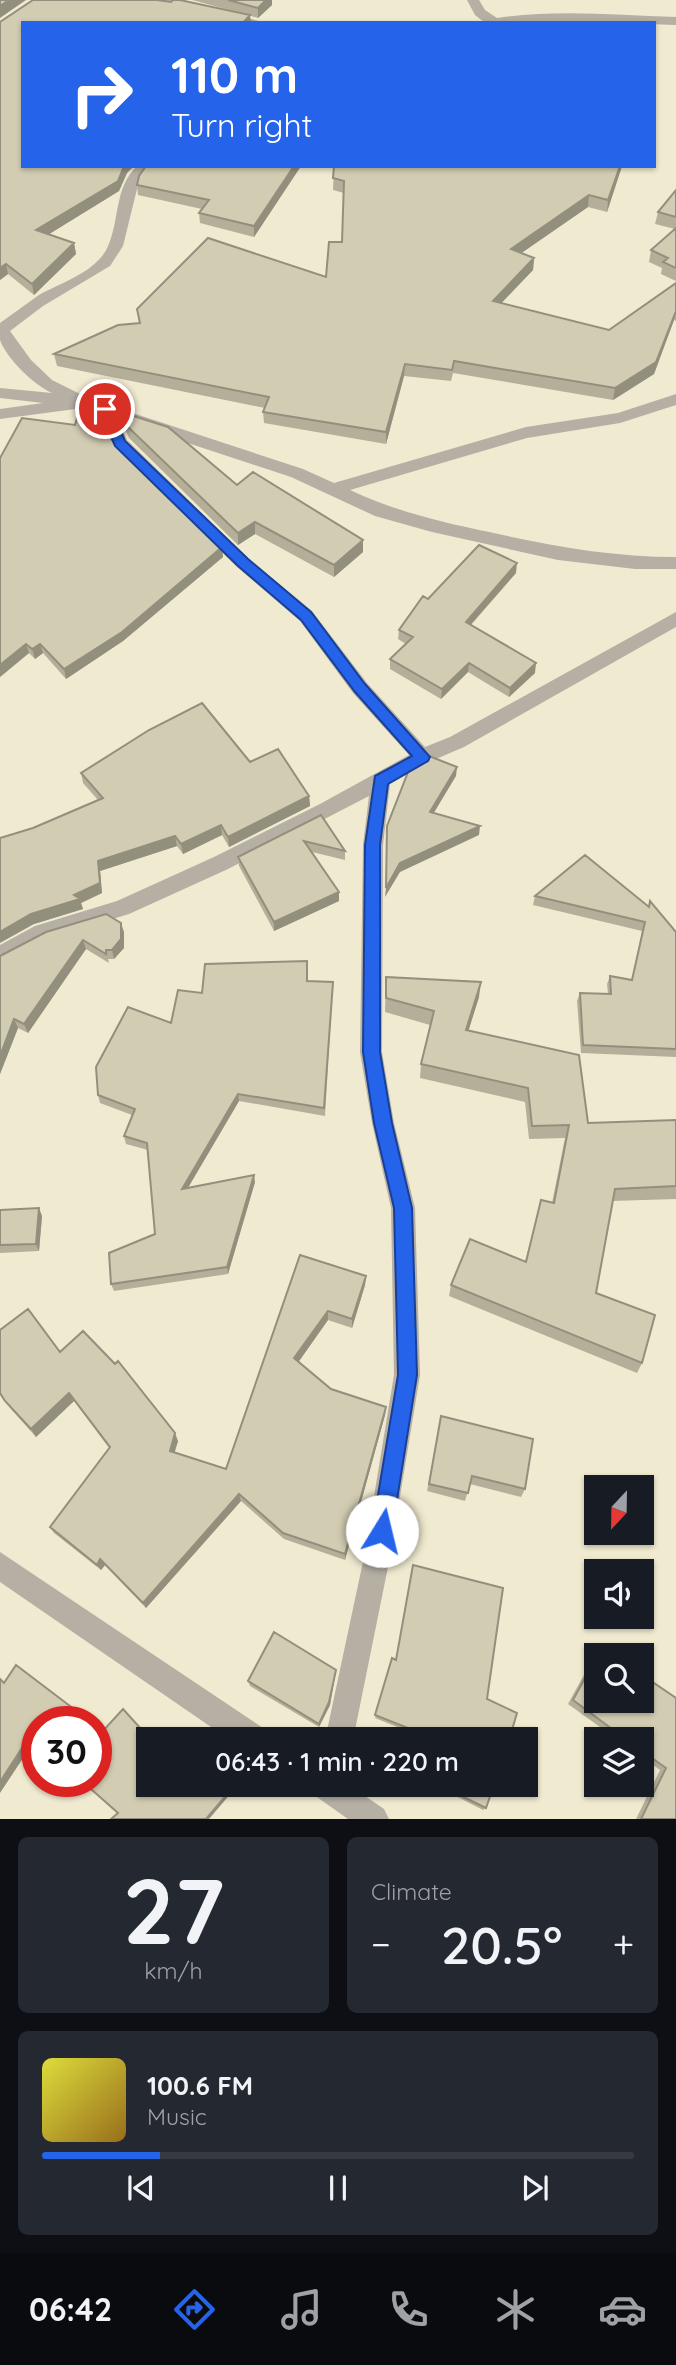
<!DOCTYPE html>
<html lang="en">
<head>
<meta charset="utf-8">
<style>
	body { margin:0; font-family:Quicksand,sans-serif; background:#242831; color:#f1f3f6; height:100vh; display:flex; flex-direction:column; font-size:26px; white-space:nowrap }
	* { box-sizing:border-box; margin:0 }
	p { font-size:23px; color:#9ea1a6 }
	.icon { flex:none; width:38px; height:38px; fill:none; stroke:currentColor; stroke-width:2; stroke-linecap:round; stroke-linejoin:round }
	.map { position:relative; height:1819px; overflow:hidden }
	.sheet { display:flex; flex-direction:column; gap:18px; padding:18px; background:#0d0f14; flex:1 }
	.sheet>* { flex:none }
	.hud { position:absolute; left:21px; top:21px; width:635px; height:147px; border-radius:0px; box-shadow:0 2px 5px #0004; background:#2563eb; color:#fff; overflow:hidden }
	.needle { width:46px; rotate:202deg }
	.controls { position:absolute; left:584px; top:1475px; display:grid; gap:14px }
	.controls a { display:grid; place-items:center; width:70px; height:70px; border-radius:0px; background:#171b24; box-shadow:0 2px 5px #0004; font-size:35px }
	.speed { position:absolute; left:21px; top:1706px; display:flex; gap:14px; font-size:35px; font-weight:700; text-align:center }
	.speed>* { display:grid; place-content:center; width:91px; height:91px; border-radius:50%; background:#171b24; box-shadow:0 2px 5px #0004; line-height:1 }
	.speed .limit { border:10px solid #d22; background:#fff; color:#111 }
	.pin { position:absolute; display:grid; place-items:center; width:60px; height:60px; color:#fff; margin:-30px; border:4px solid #fff; border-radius:50%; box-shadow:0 2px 7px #0007 }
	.me { position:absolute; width:77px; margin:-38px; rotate:9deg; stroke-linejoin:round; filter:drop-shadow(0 0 5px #0008) }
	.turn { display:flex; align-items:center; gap:24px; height:147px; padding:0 35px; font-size:32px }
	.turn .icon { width:91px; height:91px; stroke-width:2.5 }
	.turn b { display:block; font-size:49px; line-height:60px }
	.big { font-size:52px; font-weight:600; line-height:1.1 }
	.sheet .widget { flex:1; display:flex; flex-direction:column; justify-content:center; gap:10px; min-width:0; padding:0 24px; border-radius:10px; background:#242831 }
	.sheet .dial { align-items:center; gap:0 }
	.dial b { font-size:91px; line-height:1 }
	.song { display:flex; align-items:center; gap:21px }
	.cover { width:84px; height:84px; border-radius:10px; background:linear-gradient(135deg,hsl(60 70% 55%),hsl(40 70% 35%)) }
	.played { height:7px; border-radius:4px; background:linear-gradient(90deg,#2563eb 20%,#363941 20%) }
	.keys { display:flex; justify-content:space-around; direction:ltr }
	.heat { display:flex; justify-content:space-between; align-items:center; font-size:38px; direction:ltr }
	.sheet .tiles { flex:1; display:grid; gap:18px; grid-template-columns:1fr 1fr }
	.widget:last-child { grid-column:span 2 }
	.trip { position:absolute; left:136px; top:1727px; width:402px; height:70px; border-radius:0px; background:#171b24; box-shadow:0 2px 5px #0004; font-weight:600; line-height:70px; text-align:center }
	.dock { display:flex; height:112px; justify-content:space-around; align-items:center; background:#090b0e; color:#9ea1a6 }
	.dock .icon { width:49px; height:49px }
	.dock .selected { color:#2563eb }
	.dock b { font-size:32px; color:#f1f3f6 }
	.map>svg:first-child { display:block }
</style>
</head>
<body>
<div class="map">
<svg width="676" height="1819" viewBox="0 0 676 1819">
	<rect width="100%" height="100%" fill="#f0ead0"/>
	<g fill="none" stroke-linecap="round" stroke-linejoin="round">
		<path fill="#b5afa4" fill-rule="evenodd" d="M160,0H182L266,23H243L162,3Z
			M467,0H479L485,10L497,18C556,9 616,15 676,17V25L560,21L485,23L475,15Z
			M137,166H152L138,185L123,246L110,266L43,306L10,331L31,360L52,380L90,399L303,469L334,483L526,427L618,413L676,394V405L620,423L527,438L350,490C395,511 440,522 489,532C551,546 612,557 676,557V569H635L558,560L432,532L375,516L291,477L118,420L127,440L249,559L312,611L367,683L425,747L450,737L676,612V627L464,747L429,762L390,784L383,845L382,1052L394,1123L415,1208L420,1375L390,1557L353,1740H325L364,1557L394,1375L391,1208L372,1123L360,1052L363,845L369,796L228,869L129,914L48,939L0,965V945L35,926L117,901L214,857L320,804L409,755L353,693L300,621L237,567L114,447L99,414L83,408L0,419V409L43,403L0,398V388L52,393C34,385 7,359 0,340C0,336 0,328 0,323C13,314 26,304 39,295C62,282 97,272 108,246C120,219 114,188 137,166Z
			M0,1552L266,1730L270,1740H230L0,1582Z
			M309,1785H349L384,1809L389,1819H348L314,1795Z"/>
	</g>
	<path fill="#b5af9a" d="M192,0H272V5L258,18L251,16L23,23L127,173L119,191L49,234L74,243L76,254L34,295L8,274L0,280V22L237,12Z
		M146,166H301L254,237L200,223L199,213L202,209L138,195L137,185Z
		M334,166H622L607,212L588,207L521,253L534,258L533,270L501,303L609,330L676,283V321L674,320L654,374L613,400L453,373L451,381L404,376L386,444L264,423L263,412L265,408L57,366L54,354L139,323L137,309L326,277L342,242L344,193L333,190Z
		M676,190V281L661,274L662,268L649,262L651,250L675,229L655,224L658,212Z
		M121,412L237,485L363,540V552L334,577L255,534L238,545L129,438L123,424Z
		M111,439L222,547L223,557L123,641L66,679L43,653L35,659L29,653L0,677Z
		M516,573L471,625L535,673L509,697L468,672L441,699L390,669V659L406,644L398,639L399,630L428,599Z
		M250,762L309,796L310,806L229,847L222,835L183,854L177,846L100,871L102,893L81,903L83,909L34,924L33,828L98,800L83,783L81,773Z
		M321,815L345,851V860L312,852L339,901L274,931L239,866L238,857Z
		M585,855L676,932V1057L581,1053L577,1001L580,993L608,994L607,984L610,976L632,980L642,931L533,905L535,896Z
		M124,932V948L114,959H108L109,963L86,949L28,1033L18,1028L0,1074V956Z
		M386,977L479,997L468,1031L588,1123L676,1120V1199L612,1201L596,1293L642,1363L637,1373L449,1296L451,1285L525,1262L541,1200L552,1203L565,1138L529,1139L525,1102L420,1078L421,1064L430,1025L385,1012Z
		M308,981L333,982L325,1116L239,1101L188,1188L255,1182L228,1274L114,1291L111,1284L155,1234L148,1150L126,1144L124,1136L132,1115L100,1103L98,1095L202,993Z
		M0,1210L42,1216L39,1251L0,1253Z
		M300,1255L366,1276L365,1285L352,1328L328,1320L298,1362L331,1389L386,1407L385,1415L345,1560L284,1539L241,1501L146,1608L105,1565L101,1570L54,1533L50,1527L109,1448L74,1401L36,1437L11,1409L0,1393L60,1352L178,1441L174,1452L226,1469Z
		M441,1416L525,1489L521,1497L470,1484L465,1501L427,1491Z
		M602,1647L676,1698V1819H636L660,1770L642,1757V1740H618L568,1704L597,1651Z
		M392,1658L487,1699L509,1740H429L375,1718Z
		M336,1670L330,1705L319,1727L250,1686L248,1681Z
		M436,1785H494L486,1808L483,1810L436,1786Z"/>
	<path fill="#938f7d" d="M9,0H26L0,18V6Z
		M266,0H272V5L258,18V8Z
		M250,15L251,23H243Z
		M124,166H134L127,173L119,191L38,241L36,230Z
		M294,166H301L254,237V226Z
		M620,166H622L607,212L608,200Z
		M589,195L588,207L510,261L511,249Z
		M74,243L76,254L34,295L32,284Z
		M534,258L533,270L492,313L493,301Z
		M6,264L8,274L0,280V268Z
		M676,311L674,320L654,374L613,400L615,388Z
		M405,364L404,376L386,444V432Z
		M255,522V534L238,545V533Z
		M363,540V552L334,577V565Z
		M222,547L223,557L123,641L66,679L64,669Z
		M517,563L516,573L465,631L466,622Z
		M26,644L29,653L0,677V665Z
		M40,644L43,653L35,659L32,649Z
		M469,663L468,672L441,699L442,689Z
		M536,663L535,673L509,697L510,688Z
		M457,767L456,776L429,821L430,812Z
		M309,796L310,806L229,847L228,837Z
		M221,825L222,835L183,854L181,844Z
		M480,826L479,835L400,872L385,897L386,888L400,863Z
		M175,836L177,846L100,871L102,893L81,903L83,909L34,924L0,943V932L31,914L74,895L98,861Z
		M339,892V901L274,931V922Z
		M121,923L124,932V948L114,959L112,950Z
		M83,940L86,949L28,1033L24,1024Z
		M481,982L479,997L464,1045L466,1030Z
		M14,1019L18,1028L0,1074V1056Z
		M238,1094L239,1101L183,1196L182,1189Z
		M254,1175L255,1182L228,1274L227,1267Z
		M39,1208L42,1216L39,1251L36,1244Z
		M366,1276L365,1285L352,1328V1319Z
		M328,1311V1320L295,1367L294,1358Z
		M69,1393L74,1401L36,1437L31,1429Z
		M386,1407L385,1415L345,1560V1554Z
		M175,1433L178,1441L173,1458L170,1451Z
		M239,1494L241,1501L146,1608L143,1603Z
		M100,1559L105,1565L101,1570L97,1565Z
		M336,1670L330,1705L319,1727V1724Z
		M31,1734L37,1737L0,1793V1782Z
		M235,1785H238L209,1819H206Z"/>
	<path fill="#d2ccb3" stroke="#938f7d" stroke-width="2" d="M0,0H9L0,6Z
		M33,0H157L171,2L173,0H180L250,15L243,23H23V166H124L118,181L36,230L74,243L32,284L6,264L0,268V22Z
		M228,0H266L258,8Z
		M146,166H294L254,226L199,213L209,200L137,185L139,176Z
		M334,166H620L608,200L589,195L511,249L534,258L493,301L609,330L676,283V311L656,362L615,388L454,361L452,370L405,364L386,432L263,412L269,397L54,354L118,325L140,323L137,309L208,238L326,277L329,242H342L344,181L333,178Z
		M676,190V217L658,212Z
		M676,228V268L663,262L668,258L651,250Z
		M82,401L95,406L111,439L222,547L122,632L64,669L40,644L32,649L26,644L0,665V458L22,418L75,425Z
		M121,412L168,427L237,485L253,472L363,540L334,565L255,522L238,533L127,426Z
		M479,545L517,563L466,622L536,663L510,688L469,663L442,689L390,659L413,637L399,630L423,596L428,599Z
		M202,703L250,762L278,749L309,796L228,837L221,825L181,844L175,836L98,861L100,883L74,895L80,899L31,914L0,932V838L33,828L103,798L81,773L149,730Z
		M429,756L457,767L430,812L480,826L400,863L386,888L387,826L410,767Z
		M321,815L345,851L304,841L339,892L274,922L238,857Z
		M585,855L649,907L650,901L676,932V1049L583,1045L580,993L611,994L610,976L632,980L645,922L535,896Z
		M106,914L121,923V939L112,950H106V954L83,940L24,1024L14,1019L0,1056V956L46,932Z
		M307,961V981L333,982L324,1108L238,1094L182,1189L254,1175L227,1267L111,1284L109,1253L155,1234L147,1143L124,1136L135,1109L98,1095L96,1067L128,1007L171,1023L178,990L202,993L205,964Z
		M386,977L481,982L466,1030L579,1055L588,1123L676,1120V1186L615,1189L596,1293L655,1315L642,1363L451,1285L470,1239L526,1262L541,1200L554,1203L569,1125L532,1126L528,1088L421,1064L434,1011L386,998Z
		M39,1208L36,1244L0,1245V1210Z
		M300,1255L366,1276L352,1319L328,1311L294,1358L331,1389L386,1407L345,1554L283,1533L239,1494L143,1603L100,1559L97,1565L50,1527L110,1447L69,1393L31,1429L5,1401L0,1393V1330L28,1309L60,1352L83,1331L115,1364L118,1361L175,1433L170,1451L226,1469Z
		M441,1416L533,1439L525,1489L472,1476L468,1493L429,1484Z
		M413,1565L503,1588L487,1699L517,1713L509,1740H438L375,1715L392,1658L396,1660Z
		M274,1632L336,1670L329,1702L319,1724L248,1681Z
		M602,1647L614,1656H597Z
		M597,1656V1701H642V1675L676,1698V1819H641L666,1768L642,1751V1740H627L573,1700Z
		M16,1665L91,1722H37V1739L31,1734L0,1782V1679L4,1683Z
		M123,1709L151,1740H149V1785H235L206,1819H111L118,1813L83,1782H96V1726L103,1731Z
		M439,1785H494L486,1808Z"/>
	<path fill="#2563eb" stroke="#184099" stroke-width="2" d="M105,405L111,409L125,441L248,559L311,612L365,684L430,757L428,761L388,784L380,845V1052L392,1123L412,1208L417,1375L392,1531L389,1538L382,1541L375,1538L372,1531L398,1375L394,1208L374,1123L363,1052L365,845L375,776L412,756L355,692L301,620L238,566L115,446L99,409Z"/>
</svg>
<div class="controls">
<a><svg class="needle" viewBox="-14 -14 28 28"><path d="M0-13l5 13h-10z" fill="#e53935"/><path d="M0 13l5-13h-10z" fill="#9ea1a6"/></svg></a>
<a><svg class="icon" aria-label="sound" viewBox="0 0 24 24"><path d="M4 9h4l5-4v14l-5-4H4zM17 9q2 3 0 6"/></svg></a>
<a><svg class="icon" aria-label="search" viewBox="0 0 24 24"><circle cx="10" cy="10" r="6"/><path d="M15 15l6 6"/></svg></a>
<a><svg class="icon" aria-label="layers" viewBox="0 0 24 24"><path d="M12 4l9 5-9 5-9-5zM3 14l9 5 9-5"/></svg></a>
</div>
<div class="speed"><div class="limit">30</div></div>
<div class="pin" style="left:105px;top:409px;background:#d93025"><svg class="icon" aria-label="arrive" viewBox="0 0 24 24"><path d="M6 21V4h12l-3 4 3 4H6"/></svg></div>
<svg class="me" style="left:382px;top:1531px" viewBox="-20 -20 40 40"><circle r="19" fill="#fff"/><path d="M0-13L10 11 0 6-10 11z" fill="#2563eb"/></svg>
<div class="trip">06:43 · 1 min · 220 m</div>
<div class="hud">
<div class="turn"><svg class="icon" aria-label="right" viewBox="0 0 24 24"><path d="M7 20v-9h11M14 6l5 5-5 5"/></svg><div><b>110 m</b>Turn right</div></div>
</div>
</div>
<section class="sheet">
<div class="tiles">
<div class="widget dial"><b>27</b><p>km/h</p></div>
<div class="widget"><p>Climate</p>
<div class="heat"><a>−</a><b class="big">20.5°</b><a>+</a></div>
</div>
<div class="widget">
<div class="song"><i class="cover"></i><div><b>100.6 FM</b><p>Music</p></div></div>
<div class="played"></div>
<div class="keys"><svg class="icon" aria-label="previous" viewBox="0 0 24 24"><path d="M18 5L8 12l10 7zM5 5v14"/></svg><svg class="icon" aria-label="pause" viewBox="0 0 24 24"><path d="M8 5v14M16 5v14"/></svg><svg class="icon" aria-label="next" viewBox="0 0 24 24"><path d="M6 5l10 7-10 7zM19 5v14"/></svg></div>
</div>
</div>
</section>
<nav class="dock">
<b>06:42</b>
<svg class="icon selected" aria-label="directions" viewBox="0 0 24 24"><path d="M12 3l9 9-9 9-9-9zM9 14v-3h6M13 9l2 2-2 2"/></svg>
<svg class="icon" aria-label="music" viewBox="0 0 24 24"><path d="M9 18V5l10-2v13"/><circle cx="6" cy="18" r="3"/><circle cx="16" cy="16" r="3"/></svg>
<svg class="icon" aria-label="phone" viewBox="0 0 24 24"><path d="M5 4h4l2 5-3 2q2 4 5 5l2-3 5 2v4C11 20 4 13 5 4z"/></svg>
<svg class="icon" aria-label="climate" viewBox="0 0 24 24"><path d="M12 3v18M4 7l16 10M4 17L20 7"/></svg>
<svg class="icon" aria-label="car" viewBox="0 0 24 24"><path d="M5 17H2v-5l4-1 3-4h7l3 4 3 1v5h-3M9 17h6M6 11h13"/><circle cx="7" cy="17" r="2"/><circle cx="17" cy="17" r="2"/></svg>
</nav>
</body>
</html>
